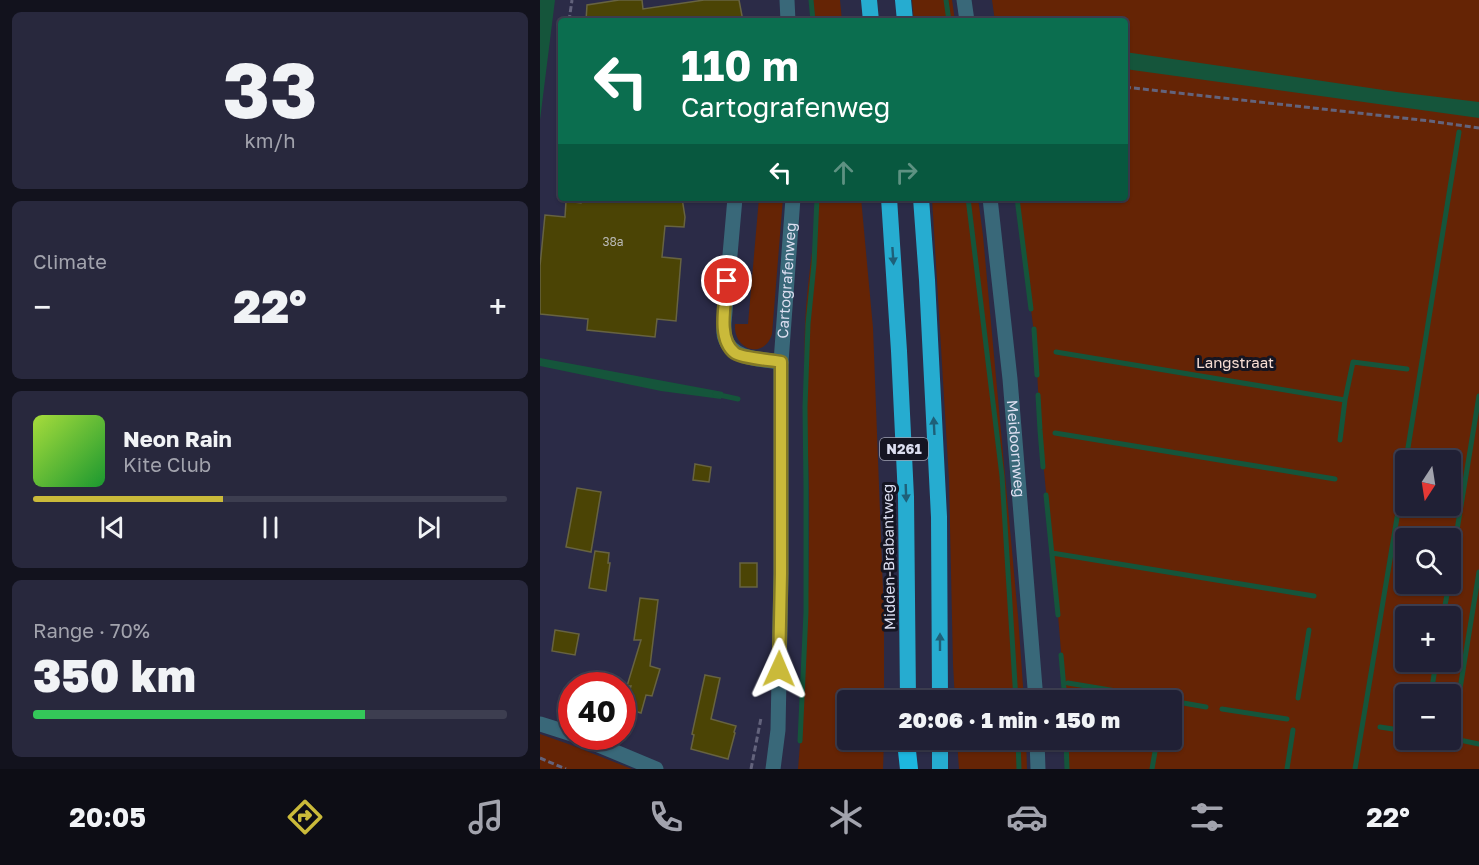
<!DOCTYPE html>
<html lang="en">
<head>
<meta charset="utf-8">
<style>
	body { margin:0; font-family:"Golos Text",sans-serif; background:#28283d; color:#f1f3f6; height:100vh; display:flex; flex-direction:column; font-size:22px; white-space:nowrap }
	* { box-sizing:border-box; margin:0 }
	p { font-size:20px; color:#a2a3ad }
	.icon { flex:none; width:33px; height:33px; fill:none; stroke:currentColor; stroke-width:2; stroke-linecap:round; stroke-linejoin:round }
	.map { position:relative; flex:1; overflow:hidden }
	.drawer { display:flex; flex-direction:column; gap:12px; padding:12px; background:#12121d; width:540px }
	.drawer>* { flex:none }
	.banner { position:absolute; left:18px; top:18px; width:570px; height:183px; border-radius:6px; box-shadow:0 2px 4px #0004,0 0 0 2px #3d3e50; background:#0b6e4f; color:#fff; overflow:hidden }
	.needle { width:39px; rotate:192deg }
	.buttons { position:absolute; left:855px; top:450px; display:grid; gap:12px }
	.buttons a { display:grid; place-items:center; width:66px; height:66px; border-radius:6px; background:#202035; box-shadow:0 2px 4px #0004,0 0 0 2px #3d3e50; font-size:30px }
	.speed { position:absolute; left:18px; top:672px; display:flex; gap:12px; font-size:30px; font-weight:700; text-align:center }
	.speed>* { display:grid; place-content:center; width:78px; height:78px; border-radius:50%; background:#202035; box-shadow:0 2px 4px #0004,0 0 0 2px #3d3e50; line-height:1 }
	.speed .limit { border:9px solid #d22; background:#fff; color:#111 }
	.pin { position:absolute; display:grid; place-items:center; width:51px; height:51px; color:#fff; margin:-26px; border:3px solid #fff; border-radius:50%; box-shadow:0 2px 6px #0007 }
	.me { position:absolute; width:66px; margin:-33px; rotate:1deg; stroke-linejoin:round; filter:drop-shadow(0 0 4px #0008) }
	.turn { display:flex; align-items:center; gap:21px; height:126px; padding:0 24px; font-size:27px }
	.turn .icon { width:78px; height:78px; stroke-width:2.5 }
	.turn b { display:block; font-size:42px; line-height:51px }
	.lanes { display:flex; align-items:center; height:57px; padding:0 24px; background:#0003; justify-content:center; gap:30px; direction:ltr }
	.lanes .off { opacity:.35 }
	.big { font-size:45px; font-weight:800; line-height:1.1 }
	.drawer .widget { flex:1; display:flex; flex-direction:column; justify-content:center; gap:9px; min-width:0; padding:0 21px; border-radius:9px; background:#28283d }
	.drawer .dial { align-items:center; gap:0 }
	.dial b { font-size:78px; line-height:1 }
	.song { display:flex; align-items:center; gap:18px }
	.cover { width:72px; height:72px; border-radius:9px; background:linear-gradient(135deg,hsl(80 70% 55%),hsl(130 70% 35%)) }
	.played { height:6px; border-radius:3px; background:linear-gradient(90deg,#caba3a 40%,#3d3e50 40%) }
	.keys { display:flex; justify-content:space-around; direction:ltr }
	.heat { display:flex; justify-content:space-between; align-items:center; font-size:33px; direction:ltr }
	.charge { height:9px; border-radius:4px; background:linear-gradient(90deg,#34c759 70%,#3d3e50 0) }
	.trip { position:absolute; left:297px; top:690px; width:345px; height:60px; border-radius:6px; background:#202035; box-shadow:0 2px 4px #0004,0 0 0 2px #3d3e50; font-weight:800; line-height:60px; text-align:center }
	.tab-bar { display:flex; height:96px; justify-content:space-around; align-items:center; background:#0d0d15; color:#a2a3ad }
	.tab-bar .icon { width:42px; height:42px }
	.tab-bar .on { color:#caba3a }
	.tab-bar b { font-size:27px; color:#f1f3f6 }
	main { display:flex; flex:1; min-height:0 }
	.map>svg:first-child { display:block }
</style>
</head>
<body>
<main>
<section class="drawer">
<div class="widget dial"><b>33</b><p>km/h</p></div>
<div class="widget"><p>Climate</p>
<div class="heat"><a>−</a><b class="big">22°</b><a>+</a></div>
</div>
<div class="widget">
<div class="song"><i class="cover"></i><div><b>Neon Rain</b><p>Kite Club</p></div></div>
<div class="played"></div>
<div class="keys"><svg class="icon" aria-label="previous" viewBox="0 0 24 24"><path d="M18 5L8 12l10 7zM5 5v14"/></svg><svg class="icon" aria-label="pause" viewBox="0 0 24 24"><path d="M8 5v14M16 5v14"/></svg><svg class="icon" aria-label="next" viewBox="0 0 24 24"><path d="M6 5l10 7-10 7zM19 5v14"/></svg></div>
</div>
<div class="widget"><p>Range · 70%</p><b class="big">350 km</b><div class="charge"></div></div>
</section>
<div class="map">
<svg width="939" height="769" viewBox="0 0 939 769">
	<rect width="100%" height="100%" fill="#2b2b47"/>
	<path fill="#652405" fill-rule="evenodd" d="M273,0H300L302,21H275Z
		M372,0H412L415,21H374Z
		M452,0H939V769H527L526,740H632V700H525L518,615L500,430L496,349L477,198H585V21H455ZM866,460H910V506H866ZM866,538H910V584H866ZM866,616H910V662H866ZM866,694H910V740H866Z
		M219,198H243L232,334C224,360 193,350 195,324H208Z
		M279,198H321L333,328L344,617V700H308V740H344L343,769H258C266,675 270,582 269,488C268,433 263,379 265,324C267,282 274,240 279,198Z
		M392,198H438L443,236L478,616L484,700H415L413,664L409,480Z
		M0,734L31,745L92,769H0Z
		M417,740H486L487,769H419Z"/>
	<path fill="#15553b" d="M0,0H15L0,120Z
		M585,52L857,92L939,102V118L585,69Z
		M0,358L183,392L181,399L121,391L0,366Z"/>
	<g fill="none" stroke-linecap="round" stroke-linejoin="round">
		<path stroke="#15553b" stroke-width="5" d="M271,0L273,21
			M406,0L409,21
			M428,198L462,476L476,700
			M477,198L491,309
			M494,329L497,375
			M516,352L805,400
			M175,394L198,399
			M498,395L500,430L503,467
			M515,433L795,479
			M800,440L805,400L813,362L867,369
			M866,460L919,132
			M506,495L518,615
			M512,553L774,596
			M910,573L939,396
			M903,616L909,584
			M521,655L525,700
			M528,683L630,700
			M891,694L896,662
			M758,698L769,630
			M632,701L666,707
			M918,701L939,572
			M682,709L747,719
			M840,727L866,731
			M910,738L939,744
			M478,740L479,769
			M526,740L527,769
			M260,741L266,612V487L265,407L268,324L274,264L277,198
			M612,769L617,740
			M747,769L753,730
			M815,769L866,464"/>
	</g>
	<path fill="#4b4405" stroke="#676341" stroke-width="1.5" d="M79,0H102L103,9L164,0H199L203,21H46L47,5Z
		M42,198H142L145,217L144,227L125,226L122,257L141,259L136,321L117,319L115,337L47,330L48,319L0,314V266L5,215L25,217L26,201L41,203Z
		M155,464L171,467L169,482L153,480Z
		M37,488L61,492L51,552L26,547Z
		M55,551L69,553L68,563H70L66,591L49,588Z
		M200,563H217V587H200Z
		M100,598L118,600L110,666L120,669L112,696L106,695L101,713L84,708L91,686H87L101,640H94Z
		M15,630L39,634L35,655L12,651Z
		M165,675L180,678L171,719L196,726L194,732L195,733L188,759L151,749L154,735L152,734Z"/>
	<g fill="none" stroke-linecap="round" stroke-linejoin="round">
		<path stroke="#63637c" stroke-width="3" stroke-dasharray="6 3" stroke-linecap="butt" d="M29,21L32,0
			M585,87L890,121L939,128
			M0,758L26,769
			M211,769L221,718"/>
		<g stroke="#396879" stroke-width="15">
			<path d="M424,0L427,21"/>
			<path d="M195,198L184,323C184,328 183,334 185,338C192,360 222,359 241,362"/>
			<path id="s1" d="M450,198L470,379L496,700"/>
			<path d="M0,724L32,734"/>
			<path d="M37,736L116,769"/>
			<path d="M497,740L498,769"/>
		</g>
		<g stroke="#396879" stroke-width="15">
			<path d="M247,0L248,21"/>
			<path id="s2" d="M233,769L238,730L241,574V362L253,198"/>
		</g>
		<path stroke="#26acd0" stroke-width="16" d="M329,0L331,21
			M363,0L365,21
			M349,198L359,351L366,497L368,700
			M381,198L387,280L399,517L400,700
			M400,769V740"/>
		<path stroke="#1db7df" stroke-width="18" d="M367,751L369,769"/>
	</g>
	<defs><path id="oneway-solid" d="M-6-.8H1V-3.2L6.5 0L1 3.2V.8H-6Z" transform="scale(1.5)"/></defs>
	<g fill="#1e6079">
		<use href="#oneway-solid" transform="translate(353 256) rotate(86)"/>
		<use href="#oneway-solid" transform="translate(394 426) rotate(-93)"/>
		<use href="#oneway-solid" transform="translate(366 493) rotate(88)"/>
		<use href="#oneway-solid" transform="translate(400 642) rotate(-90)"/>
	</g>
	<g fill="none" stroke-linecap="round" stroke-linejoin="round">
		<g stroke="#837926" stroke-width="15">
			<path id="route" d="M187,281C186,301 176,339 195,353C202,358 231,360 241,362V574L239,669"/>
		</g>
		<use href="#route" stroke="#caba3a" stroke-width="10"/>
	</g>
	<g text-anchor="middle" stroke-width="6" stroke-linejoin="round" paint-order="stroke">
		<g font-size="12" fill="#b8b8b5">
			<text x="73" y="246">38a</text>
		</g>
		<rect fill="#151522" stroke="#a0a2b2" stroke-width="1.5" x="340" y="438" width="48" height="22" rx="4.5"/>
		<g font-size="14" font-weight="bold" fill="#dcdef0">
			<text x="364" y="454">N261</text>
		</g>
		<g font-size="15" fill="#dcdef0" stroke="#151522">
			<text dy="5" stroke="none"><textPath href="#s2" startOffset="489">Cartografenweg</textPath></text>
			<text dy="5" stroke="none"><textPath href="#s1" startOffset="252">Meidoornweg</textPath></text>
			<text transform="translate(349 557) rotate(-91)" y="5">Midden-Brabantweg</text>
		</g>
		<g font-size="15" fill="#f7ddd3" stroke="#151522">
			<text x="695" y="368">Langstraat</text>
		</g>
	</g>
</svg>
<div class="buttons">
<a><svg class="needle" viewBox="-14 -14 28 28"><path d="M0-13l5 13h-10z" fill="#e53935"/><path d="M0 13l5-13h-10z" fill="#a2a3ad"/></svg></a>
<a><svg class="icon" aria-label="search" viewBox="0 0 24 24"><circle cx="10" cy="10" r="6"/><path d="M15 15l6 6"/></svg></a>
<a>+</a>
<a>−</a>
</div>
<div class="speed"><div class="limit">40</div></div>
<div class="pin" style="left:187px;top:281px;background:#d93025"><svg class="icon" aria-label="arrive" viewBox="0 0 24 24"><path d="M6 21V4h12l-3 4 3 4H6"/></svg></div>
<svg class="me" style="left:239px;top:669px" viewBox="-20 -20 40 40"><path d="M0-17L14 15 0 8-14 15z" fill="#caba3a" stroke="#fff" stroke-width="4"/></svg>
<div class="trip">20:06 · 1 min · 150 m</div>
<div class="banner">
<div class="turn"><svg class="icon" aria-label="left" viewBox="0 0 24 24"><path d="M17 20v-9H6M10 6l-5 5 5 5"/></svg><div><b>110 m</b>Cartografenweg</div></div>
<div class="lanes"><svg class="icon" aria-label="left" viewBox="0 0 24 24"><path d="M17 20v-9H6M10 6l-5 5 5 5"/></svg><svg class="icon off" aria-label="ahead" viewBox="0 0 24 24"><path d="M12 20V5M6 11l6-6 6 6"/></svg><svg class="icon off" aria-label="right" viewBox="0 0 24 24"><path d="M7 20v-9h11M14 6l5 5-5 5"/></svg></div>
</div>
</div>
</main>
<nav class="tab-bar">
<b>20:05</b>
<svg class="icon on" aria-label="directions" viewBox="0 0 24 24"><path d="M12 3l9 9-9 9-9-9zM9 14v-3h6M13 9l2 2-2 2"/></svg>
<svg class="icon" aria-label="music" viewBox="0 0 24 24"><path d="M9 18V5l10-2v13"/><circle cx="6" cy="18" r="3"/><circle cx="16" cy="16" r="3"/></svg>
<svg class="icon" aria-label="phone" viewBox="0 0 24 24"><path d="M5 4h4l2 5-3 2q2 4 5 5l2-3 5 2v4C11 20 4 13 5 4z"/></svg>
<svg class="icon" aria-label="climate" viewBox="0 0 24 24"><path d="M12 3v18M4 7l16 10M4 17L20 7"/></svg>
<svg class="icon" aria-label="car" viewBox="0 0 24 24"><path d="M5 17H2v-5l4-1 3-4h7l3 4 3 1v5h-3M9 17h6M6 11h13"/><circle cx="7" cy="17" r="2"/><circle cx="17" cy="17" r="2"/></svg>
<svg class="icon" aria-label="filters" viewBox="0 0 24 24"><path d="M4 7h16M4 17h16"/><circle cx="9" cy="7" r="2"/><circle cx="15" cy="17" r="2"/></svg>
<b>22°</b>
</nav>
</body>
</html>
